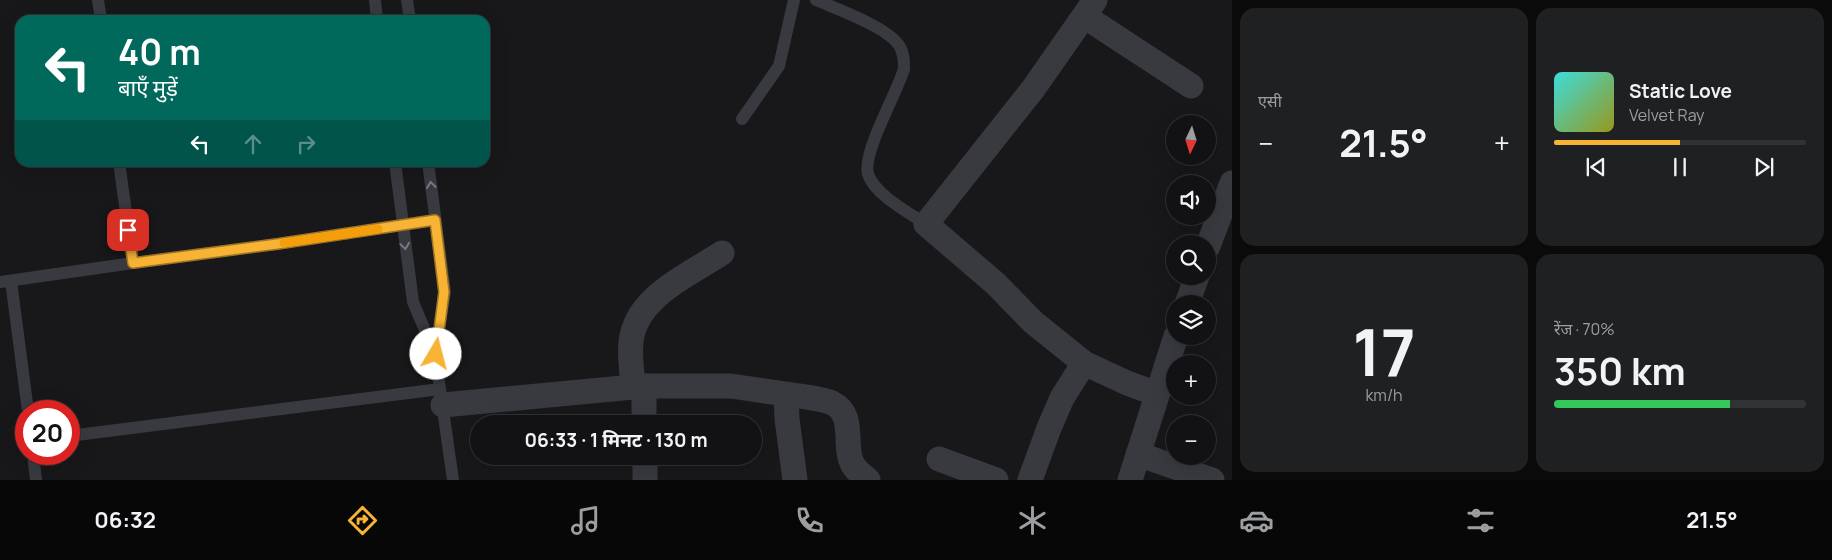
<!DOCTYPE html>
<html lang="hi">
<head>
<meta charset="utf-8">
<style>
	body { margin:0; font-family:Manrope,"Noto Sans Devanagari",sans-serif; background:#1f2022; color:#f1f3f6; height:100vh; display:flex; flex-direction:column; font-size:19px; white-space:nowrap }
	* { box-sizing:border-box; margin:0 }
	p { font-size:16px; color:#9c9ea0 }
	.icon { flex:none; width:28px; height:28px; fill:none; stroke:currentColor; stroke-width:2; stroke-linecap:round; stroke-linejoin:round }
	.map { position:relative; flex:1; overflow:hidden }
	.side { display:flex; flex-direction:column; gap:8px; padding:8px; background:#0a0a0b; width:600px }
	.side>* { flex:none }
	.banner { position:absolute; left:15px; top:15px; width:475px; height:152px; border-radius:15px; box-shadow:0 5px 20px #0002,0 0 0 1px #313234; background:#00695c; color:#fff; overflow:hidden }
	.needle { width:32px; rotate:184deg }
	.fabs { position:absolute; left:1166px; top:115px; display:grid; gap:10px }
	.fabs a { display:grid; place-items:center; width:50px; height:50px; border-radius:50%; background:#121214; box-shadow:0 5px 20px #0002,0 0 0 1px #313234; font-size:25px }
	.speed { position:absolute; left:15px; top:400px; display:flex; gap:10px; font-size:25px; font-weight:700; text-align:center }
	.speed>* { display:grid; place-content:center; width:65px; height:65px; border-radius:50%; background:#121214; box-shadow:0 5px 20px #0002,0 0 0 1px #313234; line-height:1 }
	.speed .limit { border:8px solid #d22; background:#fff; color:#111 }
	.pin { position:absolute; display:grid; place-items:center; width:42px; height:42px; color:#fff; margin:-21px; border-radius:10px; box-shadow:0 2px 8px #0006 }
	.me { position:absolute; width:55px; margin:-28px; rotate:8deg; stroke-linejoin:round; filter:drop-shadow(0 0 4px #0008) }
	.turn { display:flex; align-items:center; gap:18px; height:105px; padding:0 20px; font-size:22px }
	.turn .icon { width:65px; height:65px; stroke-width:2.5 }
	.turn b { display:block; font-size:35px; line-height:42px }
	.lanes { display:flex; align-items:center; height:48px; padding:0 20px; background:#0003; justify-content:center; gap:25px; direction:ltr }
	.lanes .off { opacity:.35 }
	.big { font-size:38px; font-weight:700; line-height:1.1 }
	.side .tile { flex:1; display:flex; flex-direction:column; justify-content:center; gap:8px; min-width:0; padding:0 18px; border-radius:15px; background:#1f2022 }
	.side .dial { align-items:center; gap:0 }
	.dial b { font-size:65px; line-height:1 }
	.song { display:flex; align-items:center; gap:15px }
	.cover { width:60px; height:60px; border-radius:8px; background:linear-gradient(135deg,hsl(180 70% 55%),hsl(60 70% 35%)) }
	.played { height:5px; border-radius:2px; background:linear-gradient(90deg,#f7b333 50%,#313234 50%) }
	.keys { display:flex; justify-content:space-around; direction:ltr }
	.heat { display:flex; justify-content:space-between; align-items:center; font-size:28px; direction:ltr }
	.charge { height:8px; border-radius:4px; background:linear-gradient(90deg,#34c759 70%,#313234 0) }
	.side .tiles { flex:1; display:grid; gap:8px; grid-template-columns:repeat(2,1fr) }
	.trip { position:absolute; left:470px; top:415px; width:292px; height:50px; border-radius:25px; background:#121214; box-shadow:0 5px 20px #0002,0 0 0 1px #313234; font-weight:700; line-height:50px; text-align:center }
	.tabs { display:flex; height:80px; justify-content:space-around; align-items:center; background:#070708; color:#9c9ea0 }
	.tabs .icon { width:35px; height:35px }
	.tabs .on { color:#f7b333 }
	.tabs b { font-size:22px; color:#f1f3f6 }
	main { display:flex; flex:1; min-height:0 }
	.map>svg:first-child { display:block }
</style>
</head>
<body>
<main>
<div class="map">
<svg width="1232" height="480" viewBox="0 0 1232 480">
	<rect width="100%" height="100%" fill="#18181a"/>
	<g fill="none" stroke-linecap="round" stroke-linejoin="round">
		<path stroke="#393a3f" stroke-width="12" d="M98,0L101,20
			M375,0L377,20
			M407,0L410,20
			M816,0C837,9 890,28 900,47C904,54 904,61 904,69C897,93 862,153 868,174C874,194 909,213 926,224
			M742,119L779,66L794,0
			M119,162L133,263L277,244L435,220
			M395,162L413,302L435,354L453,480
			M428,162L445,292L435,354
			M11,281L28,411
			M0,282L133,263
			M69,436L440,389
			M33,454L36,480"/>
		<path stroke="#393a3f" stroke-width="25" d="M1095,0L1084,16L1191,86
			M1084,16L1033,89L926,224L996,284L1033,322L1084,363L1127,383L1157,394
			M1208,246L1232,183
			M1187,304L1197,276
			M644,386V424
			M633,387C632,368 627,344 635,326C648,292 693,272 722,253
			M443,405L644,386H731L786,394
			M1138,454L1212,480
			M645,456V480
			M939,459L996,480
			M795,480L787,419L786,394C798,396 822,398 832,403C856,414 843,445 852,463C855,470 862,475 868,480
			M1030,480L1049,428L1062,398L1084,363
			M1130,480L1176,336"/>
	</g>
	<defs><path id="oneway-chevron" d="M-2-3.5L2.5 0L-2 3.5" fill="none" stroke-width="1.6" stroke-linecap="round" stroke-linejoin="round" transform="scale(1.25)"/></defs>
	<g stroke="#777a83">
		<use href="#oneway-chevron" transform="translate(431 185) rotate(-97)"/>
		<use href="#oneway-chevron" transform="translate(405 246) rotate(82)"/>
	</g>
	<g fill="none" stroke-linecap="round" stroke-linejoin="round">
		<g stroke="#a17421" stroke-width="12">
			<path id="route" d="M128,230L133,263L277,244L435,220L444,292L436,354"/>
		</g>
		<use href="#route" stroke="#f7b333" stroke-width="9"/>
		<path stroke="#f59e0b" stroke-width="9" d="M284,243L378,229"/>
	</g>
</svg>
<div class="fabs">
<a><svg class="needle" viewBox="-14 -14 28 28"><path d="M0-13l5 13h-10z" fill="#e53935"/><path d="M0 13l5-13h-10z" fill="#9c9ea0"/></svg></a>
<a><svg class="icon" aria-label="sound" viewBox="0 0 24 24"><path d="M4 9h4l5-4v14l-5-4H4zM17 9q2 3 0 6"/></svg></a>
<a><svg class="icon" aria-label="search" viewBox="0 0 24 24"><circle cx="10" cy="10" r="6"/><path d="M15 15l6 6"/></svg></a>
<a><svg class="icon" aria-label="layers" viewBox="0 0 24 24"><path d="M12 4l9 5-9 5-9-5zM3 14l9 5 9-5"/></svg></a>
<a>+</a>
<a>−</a>
</div>
<div class="speed"><div class="limit">20</div></div>
<div class="pin" style="left:128px;top:230px;background:#d93025"><svg class="icon" aria-label="arrive" viewBox="0 0 24 24"><path d="M6 21V4h12l-3 4 3 4H6"/></svg></div>
<svg class="me" style="left:436px;top:354px" viewBox="-20 -20 40 40"><circle r="19" fill="#fff"/><path d="M0-13L10 11 0 6-10 11z" fill="#f7b333"/></svg>
<div class="trip">06:33 · 1 मिनट · 130 m</div>
<div class="banner">
<div class="turn"><svg class="icon" aria-label="left" viewBox="0 0 24 24"><path d="M17 20v-9H6M10 6l-5 5 5 5"/></svg><div><b>40 m</b>बाएँ मुड़ें</div></div>
<div class="lanes"><svg class="icon" aria-label="left" viewBox="0 0 24 24"><path d="M17 20v-9H6M10 6l-5 5 5 5"/></svg><svg class="icon off" aria-label="ahead" viewBox="0 0 24 24"><path d="M12 20V5M6 11l6-6 6 6"/></svg><svg class="icon off" aria-label="right" viewBox="0 0 24 24"><path d="M7 20v-9h11M14 6l5 5-5 5"/></svg></div>
</div>
</div>
<section class="side">
<div class="tiles">
<div class="tile"><p>एसी</p>
<div class="heat"><a>−</a><b class="big">21.5°</b><a>+</a></div>
</div>
<div class="tile">
<div class="song"><i class="cover"></i><div><b>Static Love</b><p>Velvet Ray</p></div></div>
<div class="played"></div>
<div class="keys"><svg class="icon" aria-label="previous" viewBox="0 0 24 24"><path d="M18 5L8 12l10 7zM5 5v14"/></svg><svg class="icon" aria-label="pause" viewBox="0 0 24 24"><path d="M8 5v14M16 5v14"/></svg><svg class="icon" aria-label="next" viewBox="0 0 24 24"><path d="M6 5l10 7-10 7zM19 5v14"/></svg></div>
</div>
<div class="tile dial"><b>17</b><p>km/h</p></div>
<div class="tile"><p>रेंज · 70%</p><b class="big">350 km</b><div class="charge"></div></div>
</div>
</section>
</main>
<nav class="tabs">
<b>06:32</b>
<svg class="icon on" aria-label="directions" viewBox="0 0 24 24"><path d="M12 3l9 9-9 9-9-9zM9 14v-3h6M13 9l2 2-2 2"/></svg>
<svg class="icon" aria-label="music" viewBox="0 0 24 24"><path d="M9 18V5l10-2v13"/><circle cx="6" cy="18" r="3"/><circle cx="16" cy="16" r="3"/></svg>
<svg class="icon" aria-label="phone" viewBox="0 0 24 24"><path d="M5 4h4l2 5-3 2q2 4 5 5l2-3 5 2v4C11 20 4 13 5 4z"/></svg>
<svg class="icon" aria-label="climate" viewBox="0 0 24 24"><path d="M12 3v18M4 7l16 10M4 17L20 7"/></svg>
<svg class="icon" aria-label="car" viewBox="0 0 24 24"><path d="M5 17H2v-5l4-1 3-4h7l3 4 3 1v5h-3M9 17h6M6 11h13"/><circle cx="7" cy="17" r="2"/><circle cx="17" cy="17" r="2"/></svg>
<svg class="icon" aria-label="filters" viewBox="0 0 24 24"><path d="M4 7h16M4 17h16"/><circle cx="9" cy="7" r="2"/><circle cx="15" cy="17" r="2"/></svg>
<b>21.5°</b>
</nav>
</body>
</html>
